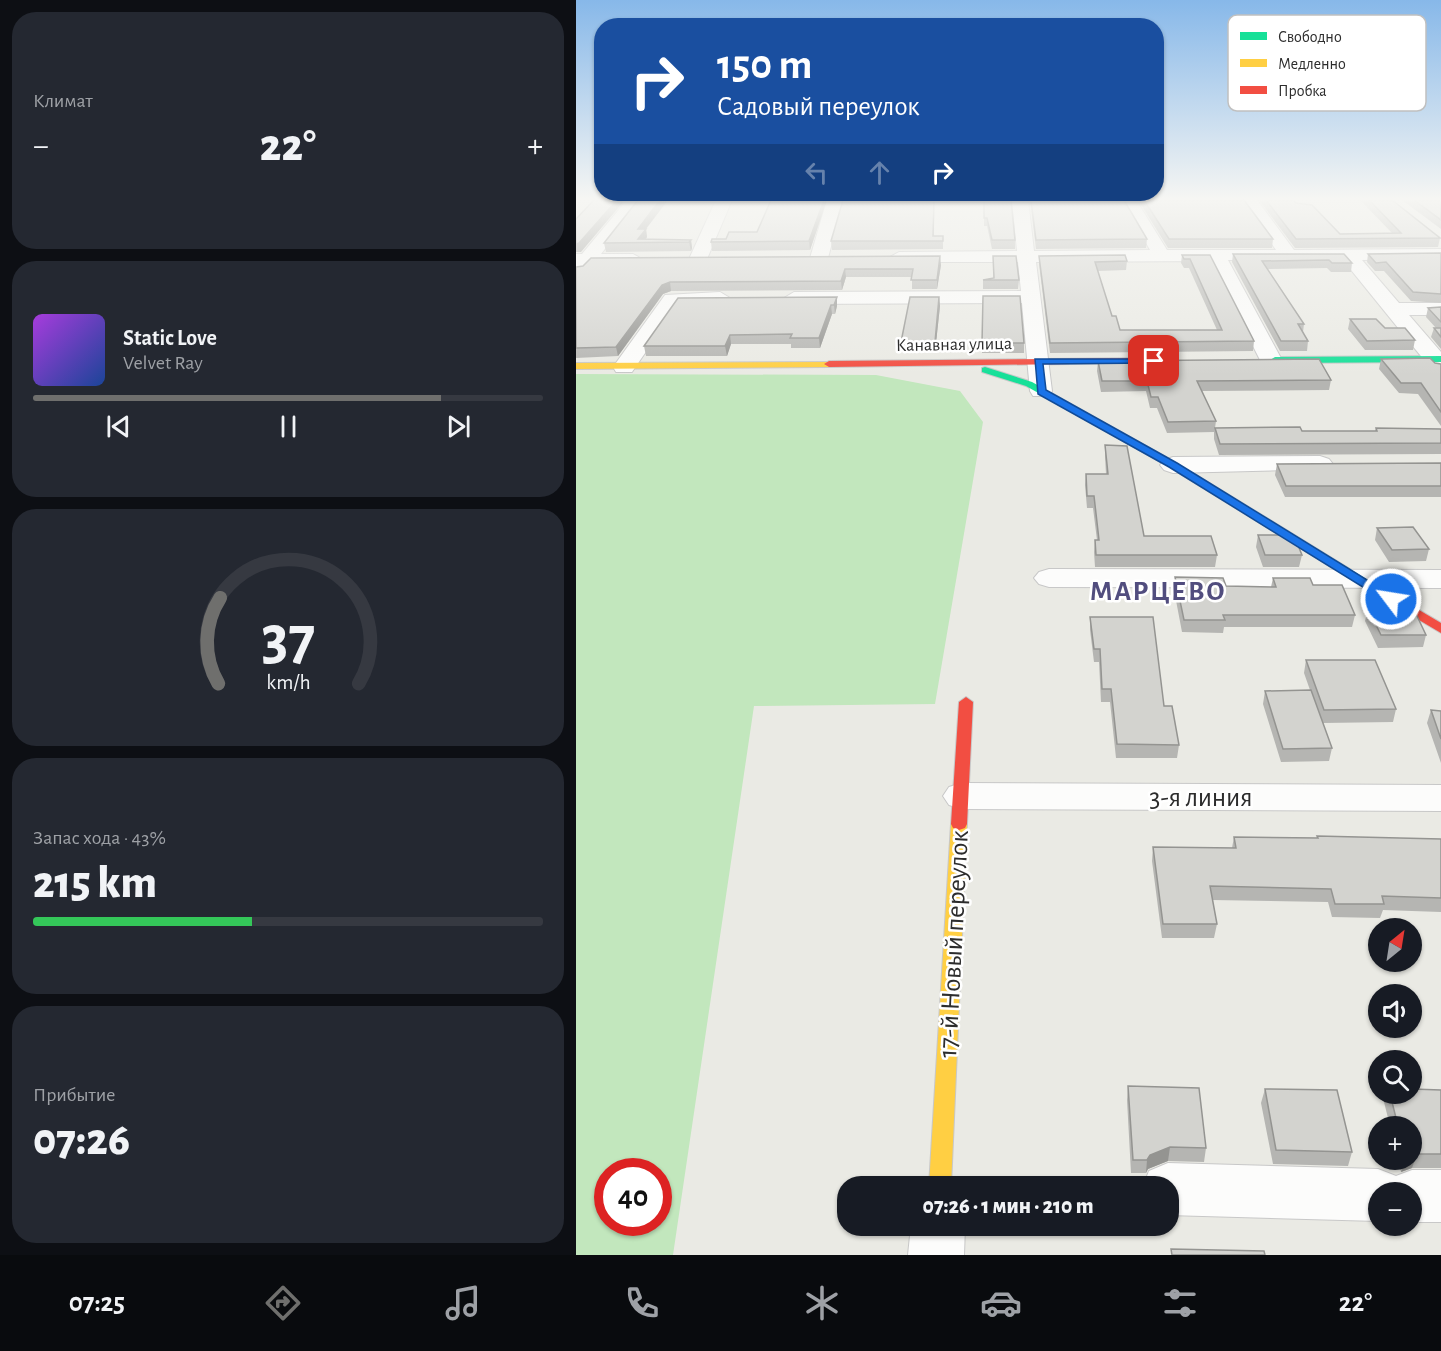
<!DOCTYPE html>
<html lang="ru">
<head>
<meta charset="utf-8">
<style>
	body { margin:0; font-family:"Alegreya Sans",sans-serif; background:#242831; color:#f1f3f6; height:100vh; display:flex; flex-direction:column; font-size:22px; white-space:nowrap }
	* { box-sizing:border-box; margin:0 }
	p { font-size:20px; color:#9ea1a6 }
	.icon { flex:none; width:33px; height:33px; fill:none; stroke:currentColor; stroke-width:2; stroke-linecap:round; stroke-linejoin:round }
	.map { position:relative; flex:1; overflow:hidden }
	.panel { display:flex; flex-direction:column; gap:12px; padding:12px; background:#0d0f14; width:576px }
	.panel>* { flex:none }
	.banner { position:absolute; left:18px; top:18px; width:570px; height:183px; border-radius:24px; box-shadow:0 2px 4px #0004; background:#1a4fa0; color:#fff; overflow:hidden }
	.needle { width:39px; rotate:30deg }
	.buttons { position:absolute; left:792px; top:918px; display:grid; gap:12px }
	.buttons a { display:grid; place-items:center; width:54px; height:54px; border-radius:50%; background:#171b24; box-shadow:0 2px 4px #0004; font-size:30px }
	.speed { position:absolute; left:18px; top:1158px; display:flex; gap:12px; font-size:30px; font-weight:700; text-align:center }
	.speed>* { display:grid; place-content:center; width:78px; height:78px; border-radius:50%; background:#171b24; box-shadow:0 2px 4px #0004; line-height:1 }
	.speed .limit { border:9px solid #d22; background:#fff; color:#111 }
	.pin { position:absolute; display:grid; place-items:center; width:51px; height:51px; color:#fff; margin:-26px; border-radius:12px; box-shadow:0 3px 9px #0006 }
	.me { position:absolute; width:66px; margin:-33px; rotate:301deg; stroke-linejoin:round; filter:drop-shadow(0 0 4px #0008) }
	.turn { display:flex; align-items:center; gap:21px; height:126px; padding:0 24px; font-size:27px }
	.turn .icon { width:78px; height:78px; stroke-width:2.5 }
	.turn b { display:block; font-size:42px; line-height:51px }
	.lanes { display:flex; align-items:center; height:57px; padding:0 24px; background:#0003; justify-content:center; gap:30px; direction:ltr }
	.lanes .off { opacity:.35 }
	.big { font-size:45px; font-weight:800; line-height:1.1 }
	.panel .widget { flex:1; display:flex; flex-direction:column; justify-content:center; gap:9px; min-width:0; padding:0 21px; border-radius:24px; background:#242831 }
	.panel .dial { align-items:center; gap:0 }
	.dial svg { height:156px; overflow:visible; fill:none; stroke:#363941; stroke-width:7; stroke-linecap:round; text-anchor:middle }
	.dial text { fill:#f1f3f6; stroke:none }
	.song { display:flex; align-items:center; gap:18px }
	.cover { width:72px; height:72px; border-radius:9px; background:linear-gradient(135deg,hsl(280 70% 55%),hsl(220 70% 35%)) }
	.played { height:6px; border-radius:3px; background:linear-gradient(90deg,#6f6f6d 80%,#363941 80%) }
	.keys { display:flex; justify-content:space-around; direction:ltr }
	.heat { display:flex; justify-content:space-between; align-items:center; font-size:33px; direction:ltr }
	.charge { height:9px; border-radius:4px; background:linear-gradient(90deg,#34c759 43%,#363941 0) }
	.trip { position:absolute; left:261px; top:1176px; width:342px; height:60px; border-radius:24px; background:#171b24; box-shadow:0 2px 4px #0004; font-weight:800; line-height:60px; text-align:center }
	.menu { display:flex; height:96px; justify-content:space-around; align-items:center; background:#090b0e; color:#9ea1a6 }
	.menu .icon { width:42px; height:42px }
	.menu .selected { color:#6f6f6d }
	.menu b { font-size:27px; color:#f1f3f6 }
	main { display:flex; flex:1; min-height:0 }
	.map>svg:first-child { display:block }
</style>
</head>
<body>
<main>
<section class="panel">
<div class="widget"><p>Климат</p>
<div class="heat"><a>−</a><b class="big">22°</b><a>+</a></div>
</div>
<div class="widget">
<div class="song"><i class="cover"></i><div><b>Static Love</b><p>Velvet Ray</p></div></div>
<div class="played"></div>
<div class="keys"><svg class="icon" aria-label="previous" viewBox="0 0 24 24"><path d="M18 5L8 12l10 7zM5 5v14"/></svg><svg class="icon" aria-label="pause" viewBox="0 0 24 24"><path d="M8 5v14M16 5v14"/></svg><svg class="icon" aria-label="next" viewBox="0 0 24 24"><path d="M6 5l10 7-10 7zM19 5v14"/></svg></div>
</div>
<div class="widget dial"><svg viewBox="0 0 100 80">
<path d="M14 69A42 42 0 1 1 86 69"/>
<path d="M14 69A42 42 0 0 1 15 25" stroke="#6f6f6d"/>
<text x="50" y="56" font-size="32" font-weight="700">37</text>
<text x="50" y="72" font-size="11">km/h</text>
</svg></div>
<div class="widget"><p>Запас хода · 43%</p><b class="big">215 km</b><div class="charge"></div></div>
<div class="widget"><p>Прибытие</p><b class="big">07:26</b></div>
</section>
<div class="map">
<svg width="865" height="1255" viewBox="0 0 865 1255">
	<rect width="100%" height="100%" fill="#eaeae4"/>
	<path fill="#c2e7bd" fill-rule="evenodd" d="M0,374L300,375L384,391L407,422L359,704L178,706L97,1255H0ZM32,1172H82V1222H32Z"/>
	<g fill="none" stroke-linecap="round" stroke-linejoin="round">
		<g stroke="#c8c8c8" stroke-width="2">
			<path id="street" d="M51,200H67L25,254H57L66,259L57,264H16L9,273L0,274V254H6Z
				M140,200H156L131,259L122,264L116,263L113,259Z
				M251,200H267L252,258L243,263L234,258Z
				M436,200H452L458,251L574,250L546,200H560L591,250H700L666,200H681L718,250L865,249V259L786,260L823,303H865V315H833L865,352V373L857,371L767,260H652L706,360L703,365H687L684,360L634,261L460,262L476,391L473,396H457L454,391L446,303L218,304L208,298L218,292L445,291L442,262H323L314,257L323,252L441,251Z
				M144,292L154,298L151,302L102,305L56,372H40L37,367L89,295Z
				M744,456L753,459L757,464L753,469L597,473L588,470L584,465L588,460L597,457Z
				M473,569L865,570V588L473,587L463,584L458,578L463,572Z
				M386,783L865,785V811L386,809L373,805L367,796L373,787Z
				M592,1163L802,1169L820,1176L836,1170H865V1222H836V1192H802V1221L592,1215V1186H567L573,1171Z
				M335,1226H389L388,1255H332Z"/>
		</g>
		<g stroke="#c8c8c8" stroke-width="2">
			<path id="fast" d="M865,356V362L699,363L694,360L699,357Z
				M409,367L456,382L601,463L800,585L794,589L789,588L593,467L450,386L406,372V368Z"/>
		</g>
		<g stroke="#c8c8c8" stroke-width="2">
			<path id="slow" d="M256,362V366L253,367L0,369V363Z
				M383,818L389,820L391,824L375,1186H353L375,824L377,820Z"/>
		</g>
		<g stroke="#c8c8c8" stroke-width="2">
			<path id="jam" d="M566,358L571,361L569,363L253,367L248,364L253,361Z
				M794,581L865,623V633L789,588L788,585Z
				M390,697L397,702L391,824L389,828L383,830L377,828L375,824L383,702Z"/>
		</g>
		<use href="#street" fill="#fcfcfb" fill-rule="evenodd"/>
		<use href="#fast" fill="#16e098" fill-rule="evenodd"/>
		<use href="#slow" fill="#ffcf43" fill-rule="evenodd"/>
		<use href="#jam" fill="#f24e42" fill-rule="evenodd"/>
	</g>
	<path fill="#b5b5b2" d="M251,200L234,250L136,251L135,242L181,232Z
		M358,200V236H367V249L256,250L255,241Z
		M408,200L439,240V249H416L411,226H408Z
		M453,200H548L571,239L570,248L460,249L454,200Z
		M562,200H668L697,239L696,248H592Z
		M683,200H717L764,234L816,233L784,200H816L864,238L862,247L719,248Z
		M826,200H865V229Z
		M70,229L71,237L70,239L115,240L116,248L115,251L30,252L28,243Z
		M865,253V303L835,301L808,271H799L791,262L792,254Z
		M657,254H768L776,263L775,272H755L751,268L692,269L728,324L727,332L732,341L731,351H704L656,262Z
		M606,255H634L678,341L677,351L474,353L463,264V256L551,261L550,270L522,271L536,316L544,330H641L613,268H608L605,263Z
		M417,256L443,280L442,289H407V280L418,278Z
		M365,265L361,289H336V277H270L266,290L95,291L87,294L42,356L0,358V267Z
		M407,296L448,343V353H406Z
		M261,297V306L259,314H256L244,348H215V344H155L151,356H70L68,346Z
		M363,297L364,306L359,352H326L325,342Z
		M865,307V349L855,337L858,328H860L850,317L852,308Z
		M774,319L809,328L839,340L837,350H789L772,329Z
		M805,359L865,364V426L842,394L823,393L803,369Z
		M522,361L755,380L753,390L626,391L640,421L639,428L726,431H799L800,428L865,429V454L643,455L638,439V432L591,433L581,408H574L570,391L525,392L521,371Z
		M529,445L568,536L641,555L639,567H519L518,552L519,540H521L517,508H511L509,485L510,474H530L529,456Z
		M865,463V497H709L699,475L701,464Z
		M801,528L853,549L850,561L813,562L799,540Z
		M682,535L726,555L723,567H687L680,547Z
		M599,577L650,586L695,587L697,578L737,585L779,615L776,627H648L647,633L606,632L598,590Z
		M792,609L850,635L847,647L802,648L789,621Z
		M514,617L588,706L603,745L601,758H540L534,702H525L523,662H518L514,630Z
		M730,660L820,709L817,722L747,723L756,748L753,761L705,762L687,704L689,691L734,690L728,673Z
		M855,710L865,711V763L851,723Z
		M741,836L865,839V912L807,910L804,918L756,917L752,902L636,900L641,924L638,938H586L576,861L577,847L656,848L658,837L741,838Z
		M552,1086L630,1148L628,1162L592,1161L572,1169L570,1173H555L551,1100Z
		M689,1089L776,1152L772,1166L697,1164L685,1103Z
		M865,1090V1168H836L825,1172L822,1160H836V1126H814L808,1102L810,1094H836Z"/>
	<path fill="#949491" d="M41,200H49L5,252H0V244Z
		M84,200H92L70,229L71,237L67,243H63L62,229Z
		M248,200H251L234,250L233,241Z
		M115,240L116,248L115,251L113,242Z
		M364,256L365,265L361,289V280Z
		M269,269L270,277L266,290L265,281Z
		M94,282L95,291L87,294L42,356L40,347L86,285Z
		M261,297V306L259,314L258,305Z
		M363,297L364,306L359,352V342Z
		M255,305L256,314L244,348L243,338Z
		M154,335L155,344L151,356L149,346Z
		M594,1147L592,1161L572,1169L570,1173L571,1160L574,1155Z
		M841,1154L836,1168L825,1172L830,1160H836V1156Z"/>
	<path fill="#d3d3cf" stroke="#949491" stroke-width="1.5" d="M18,200H41L3,243L0,244V219Z
		M62,200H84L62,229H70L62,239L115,240L113,242L28,243Z
		M195,200H248L233,241L135,242L136,239H150L153,232H181Z
		M267,200H358L357,236H367V241H255Z
		M408,200H435L439,240H416L411,218H408Z
		M455,200H548L571,239L460,240Z
		M568,200H668L697,239H593Z
		M690,200H717L720,203L736,205L764,234L825,233L793,200H816L864,238L720,239Z
		M838,200H865V220Z
		M865,253V294L837,292L810,262L800,263L792,254Z
		M657,254H768L776,263H756L753,260L686,261L728,324H722L732,341H705Z
		M549,255L551,261L519,262L536,316H540L544,330H646L614,259H608L606,255H634L678,341L474,343L463,256Z
		M364,256L361,280H335L337,269H269L265,281L94,282L86,285L40,347L0,348V267L7,266L15,258Z
		M417,256H440L443,280H407L418,278Z
		M407,296H444L448,343H406Z
		M261,297L258,305H255L243,338H214L216,334L154,335L149,346H68L102,298Z
		M334,297H363L359,342H325Z
		M865,307V322L852,308Z
		M774,319H800L809,328H829L839,340L791,341Z
		M858,328H865V337Z
		M854,358L859,363L865,364V412L845,383H825L805,359Z
		M743,359L755,380L621,381L640,421L592,422L582,397H575L571,381H526L522,361Z
		M724,427L726,431H801L800,428L865,429V443L644,444L639,428Z
		M529,445L551,446L568,536H635L641,555H520L519,540H523L518,496H511L510,474H532Z
		M865,463V486H710L701,464Z
		M837,527L853,549L816,550L801,528Z
		M682,535H707L721,543L726,555H689Z
		M599,577L647,578L650,586L700,587L697,578H734L737,585H766L779,615H647L649,620H608Z
		M827,608L841,616L850,635H805L792,609Z
		M514,617H577L588,706H596L603,745L541,744L535,689H526L524,649H518Z
		M730,660H799L820,709L748,710Z
		M735,690L756,748L707,749L689,691Z
		M855,710L865,711V739Z
		M741,836L865,839V898L806,896L808,904H759L755,889L634,886L641,924H587L577,847L660,848L658,837L742,838Z
		M552,1086L623,1088L630,1148L594,1147L574,1155L571,1160H557Z
		M689,1089L761,1090L776,1152L700,1150Z
		M836,1089L865,1090V1154H841L836,1156V1126H822L814,1094H836Z
		M595,1249L688,1251L689,1255H596Z"/>
	<linearGradient id="sky" x2="0" y2="1"><stop stop-color="#87b8e9"/><stop offset="0.53" stop-color="#f6f6f3"/><stop offset="1" stop-color="#f6f6f3" stop-opacity="0"/></linearGradient>
	<rect width="865" height="375" fill="url(#sky)"/>
	<path fill="#1a73e8" stroke="#114b97" stroke-width="1.5" d="M459,359H582V363H578L467,364L470,390L601,463L822,599L820,602H811L593,467L462,394Z"/>
	<g text-anchor="middle" stroke-width="5" stroke-linejoin="round" paint-order="stroke">
		<g font-size="18" fill="#2d2d2d" stroke="#fff">
			<text transform="translate(378 344) rotate(-1)" y="6">Канавная улица</text>
		</g>
		<g font-size="27" fill="#2d2d2d" stroke="#fff">
			<text x="625" y="806">3-я линия</text>
			<text transform="translate(377 944) rotate(-87)" y="9">17-й Новый переулок</text>
		</g>
		<g font-size="28" font-weight="bold" letter-spacing="1.5" fill="#514d7e" stroke="#fff">
			<text x="582" y="600">МАРЦЕВО</text>
		</g>
	</g>
	<rect x="652" y="15" width="198" height="96" rx="9" fill="#fff" stroke="#c0c0c0" stroke-width="1.5"/>
	<rect x="664" y="32" width="27" height="8" fill="#16e098"/>
	<rect x="664" y="59" width="27" height="8" fill="#ffcf43"/>
	<rect x="664" y="86" width="27" height="8" fill="#f24e42"/>
	<g font-size="16" fill="#2d2d2d">
		<text x="702" y="42">Свободно</text>
		<text x="702" y="69">Медленно</text>
		<text x="702" y="96">Пробка</text>
	</g>
</svg>
<div class="buttons">
<a><svg class="needle" viewBox="-14 -14 28 28"><path d="M0-13l5 13h-10z" fill="#e53935"/><path d="M0 13l5-13h-10z" fill="#9ea1a6"/></svg></a>
<a><svg class="icon" aria-label="sound" viewBox="0 0 24 24"><path d="M4 9h4l5-4v14l-5-4H4zM17 9q2 3 0 6"/></svg></a>
<a><svg class="icon" aria-label="search" viewBox="0 0 24 24"><circle cx="10" cy="10" r="6"/><path d="M15 15l6 6"/></svg></a>
<a>+</a>
<a>−</a>
</div>
<div class="speed"><div class="limit">40</div></div>
<div class="pin" style="left:578px;top:361px;background:#d93025"><svg class="icon" aria-label="arrive" viewBox="0 0 24 24"><path d="M6 21V4h12l-3 4 3 4H6"/></svg></div>
<svg class="me" style="left:815px;top:599px" viewBox="-20 -20 40 40"><circle r="17" fill="#1a73e8" stroke="#fff" stroke-width="3"/><path d="M0-11L8 9 0 5-8 9z" fill="#fff"/></svg>
<div class="trip">07:26 · 1 мин · 210 m</div>
<div class="banner">
<div class="turn"><svg class="icon" aria-label="right" viewBox="0 0 24 24"><path d="M7 20v-9h11M14 6l5 5-5 5"/></svg><div><b>150 m</b>Садовый переулок</div></div>
<div class="lanes"><svg class="icon off" aria-label="left" viewBox="0 0 24 24"><path d="M17 20v-9H6M10 6l-5 5 5 5"/></svg><svg class="icon off" aria-label="ahead" viewBox="0 0 24 24"><path d="M12 20V5M6 11l6-6 6 6"/></svg><svg class="icon" aria-label="right" viewBox="0 0 24 24"><path d="M7 20v-9h11M14 6l5 5-5 5"/></svg></div>
</div>
</div>
</main>
<nav class="menu">
<b>07:25</b>
<svg class="icon selected" aria-label="directions" viewBox="0 0 24 24"><path d="M12 3l9 9-9 9-9-9zM9 14v-3h6M13 9l2 2-2 2"/></svg>
<svg class="icon" aria-label="music" viewBox="0 0 24 24"><path d="M9 18V5l10-2v13"/><circle cx="6" cy="18" r="3"/><circle cx="16" cy="16" r="3"/></svg>
<svg class="icon" aria-label="phone" viewBox="0 0 24 24"><path d="M5 4h4l2 5-3 2q2 4 5 5l2-3 5 2v4C11 20 4 13 5 4z"/></svg>
<svg class="icon" aria-label="climate" viewBox="0 0 24 24"><path d="M12 3v18M4 7l16 10M4 17L20 7"/></svg>
<svg class="icon" aria-label="car" viewBox="0 0 24 24"><path d="M5 17H2v-5l4-1 3-4h7l3 4 3 1v5h-3M9 17h6M6 11h13"/><circle cx="7" cy="17" r="2"/><circle cx="17" cy="17" r="2"/></svg>
<svg class="icon" aria-label="filters" viewBox="0 0 24 24"><path d="M4 7h16M4 17h16"/><circle cx="9" cy="7" r="2"/><circle cx="15" cy="17" r="2"/></svg>
<b>22°</b>
</nav>
</body>
</html>
